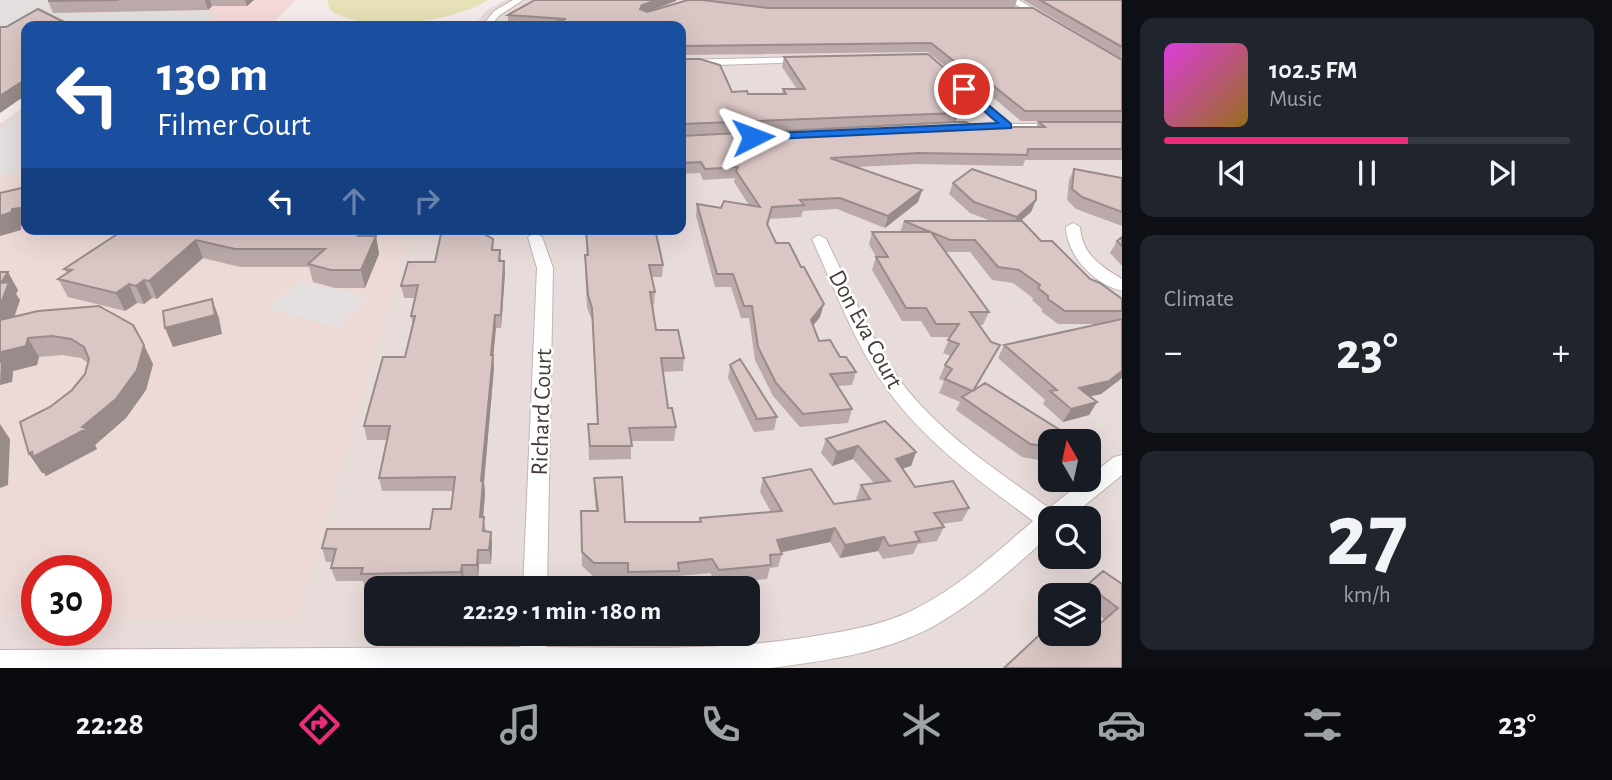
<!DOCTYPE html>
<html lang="en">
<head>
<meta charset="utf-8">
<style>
	body { margin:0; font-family:"Alegreya Sans",sans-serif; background:#20242c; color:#f1f3f6; height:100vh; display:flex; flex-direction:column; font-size:26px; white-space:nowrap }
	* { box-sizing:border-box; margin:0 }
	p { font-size:23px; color:#9ea1a6 }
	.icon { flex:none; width:38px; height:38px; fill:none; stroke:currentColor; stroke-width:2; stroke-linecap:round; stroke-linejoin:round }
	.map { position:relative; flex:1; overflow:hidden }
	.sheet { display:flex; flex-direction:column; gap:18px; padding:18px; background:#0d0f14; width:490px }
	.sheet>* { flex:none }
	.banner { position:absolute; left:21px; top:21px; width:665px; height:214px; border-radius:14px; box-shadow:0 7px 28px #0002; background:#1a4fa0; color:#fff; overflow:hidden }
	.needle { width:46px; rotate:351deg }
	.controls { position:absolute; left:1038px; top:429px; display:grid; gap:14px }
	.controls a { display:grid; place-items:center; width:63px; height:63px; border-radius:14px; background:#171b24; box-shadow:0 7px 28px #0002; font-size:35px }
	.speed { position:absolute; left:21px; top:555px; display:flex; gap:14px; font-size:35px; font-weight:700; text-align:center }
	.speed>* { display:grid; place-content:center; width:91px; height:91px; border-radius:50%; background:#171b24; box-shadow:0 7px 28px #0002; line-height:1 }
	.speed .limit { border:10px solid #d22; background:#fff; color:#111 }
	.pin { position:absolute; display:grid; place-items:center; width:60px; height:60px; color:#fff; margin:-30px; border:4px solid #fff; border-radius:50%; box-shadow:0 2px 7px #0007 }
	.me { position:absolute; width:77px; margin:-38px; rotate:87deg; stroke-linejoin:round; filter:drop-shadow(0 0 5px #0008) }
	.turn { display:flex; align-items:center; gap:24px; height:147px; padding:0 21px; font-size:32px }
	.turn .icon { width:91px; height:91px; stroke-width:2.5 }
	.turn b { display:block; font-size:49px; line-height:60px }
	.lanes { display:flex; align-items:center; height:66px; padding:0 21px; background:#0003; justify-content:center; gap:35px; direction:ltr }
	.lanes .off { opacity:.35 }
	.big { font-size:52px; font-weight:700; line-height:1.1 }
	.sheet .card { flex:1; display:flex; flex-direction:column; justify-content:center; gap:10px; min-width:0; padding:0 24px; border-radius:14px; background:#20242c }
	.sheet .dial { align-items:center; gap:0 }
	.dial b { font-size:91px; line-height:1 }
	.song { display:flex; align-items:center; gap:21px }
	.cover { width:84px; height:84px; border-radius:10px; background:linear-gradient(135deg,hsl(300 70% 55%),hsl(40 70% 35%)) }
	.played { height:7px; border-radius:4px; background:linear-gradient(90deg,#ed2b7b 60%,#363941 60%) }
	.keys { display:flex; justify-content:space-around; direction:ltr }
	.heat { display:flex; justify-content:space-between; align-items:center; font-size:38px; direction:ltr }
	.trip { position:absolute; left:364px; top:576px; width:396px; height:70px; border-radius:14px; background:#171b24; box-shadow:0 7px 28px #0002; font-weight:700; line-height:70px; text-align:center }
	.tab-bar { display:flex; height:112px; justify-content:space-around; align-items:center; background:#090b0e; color:#9ea1a6 }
	.tab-bar .icon { width:49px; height:49px }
	.tab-bar .selected { color:#ed2b7b }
	.tab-bar b { font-size:32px; color:#f1f3f6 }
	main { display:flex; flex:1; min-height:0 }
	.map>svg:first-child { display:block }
</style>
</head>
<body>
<main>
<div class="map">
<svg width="1122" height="668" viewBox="0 0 1122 668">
	<rect width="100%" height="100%" fill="#f5edec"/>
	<path fill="#e8dcda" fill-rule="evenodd" d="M505,0H1122V668H0V615L37,616V630H96V617L296,619L411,229H681V26H474L486,11ZM1050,441H1088V480H1050ZM1050,518H1088V556H1050ZM376,588H747V634H376ZM1050,595H1088V634H1050Z"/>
	<path fill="#f5d9d9" d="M0,0H296L270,26H26Z"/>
	<path fill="#eddad7" d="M26,105V229H411L296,620L96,617V570H37V616L0,615V124Z"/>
	<path fill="#e6e1b7" d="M327,0H488C454,22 364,35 330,10Z"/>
	<path fill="#e4e0e0" d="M0,0H77L76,13H110L115,10L169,12L210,10L208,13H218L203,26H26L0,32Z
		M26,110V166L17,173L0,176V128Z
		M300,281L368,296L338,327L268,309Z"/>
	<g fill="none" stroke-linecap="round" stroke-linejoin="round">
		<g stroke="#c3b3b2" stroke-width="2">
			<path id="minor" d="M513,0H523L500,15L490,26H482L494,11Z
				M1009,0H1019L1051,20L1044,22Z
				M805,57L808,58V62L681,66V60Z
				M955,78L1012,124H1059L1065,127L1059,130L947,129L945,127L951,124H998L951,83L950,81Z
				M1073,223L1080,227C1082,254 1100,266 1122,279V291C1094,284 1067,256 1066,227Z
				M535,233L542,237L553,268L547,588H523L537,268L528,237Z
				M819,235L826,239C851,290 873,346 908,391C947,438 1000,473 1049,508L1114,457L1122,455V475L1069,518H1050V535C1013,568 976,603 932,627C883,653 825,661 771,668H0V650L520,647L521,634H547L546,647C642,648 738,651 833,633C858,629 885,623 909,612C956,590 995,554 1033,521C985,485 934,449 896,401C858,354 837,294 812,239Z"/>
		</g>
		<use href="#minor" fill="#fff" fill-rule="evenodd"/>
	</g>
	<path fill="#bbaaa9" d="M51,0H254L247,6H212L208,10L53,13L48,1Z
		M535,0H676V1L646,12H647L688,0H1017L1015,7H767L731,4L1122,60V121H1021L983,89L979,94L928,52L681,55V26H543L508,23V15Z
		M1023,0H1122V59Z
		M784,57L974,94L970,103L954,122L975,127H1036L1039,122H1122V160H1025L1023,166L916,164L857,167L922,190L918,202L885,228L837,209L803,211L801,217L770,219L768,225L776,243L820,317L813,326L819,341L840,357L856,372L852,385L838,386L852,409L848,423L800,427L773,396L755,360L749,318H741L731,287H715L696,216L697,204L721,208L749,205L734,182L735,178L703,180L700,173L681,174V136L866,127L681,135L682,59L732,92L748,94H782L783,89H797L782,67Z
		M1074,169L1122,178V226L1076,209L1067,200L1069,180Z
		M953,183L1036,200L1031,212L1020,221L1041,241L1090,279L1122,299V378L1101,394L1090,396L1097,402L1089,415L1063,422L1043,404L1045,400L998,358L1004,345L1101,324H1058L1042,312V309L1032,300L1033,298L1013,283L992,280L970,252H945L989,312L983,325H979L993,358L975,389L1071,437L1068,441H1050V457L1044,461L1022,457L956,410L960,402L939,393L944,381L939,379L945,365L951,356L943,353L950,337H931L921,321H902L872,270L876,257L869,244L872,232H900L904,221H991L970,213L949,194Z
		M118,229H370V232L369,236H376L379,254L365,288H335L313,282L309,267H240L203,258L157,299L152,298L144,304L137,303L125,311L68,297L58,279L67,273L64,269L119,233Z
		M442,229H484L483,233L494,250H500L501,261H504L505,273L501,328H496L493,355L494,368L484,482L485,494L483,517L486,531L491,532L492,545L491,564H479L478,579H464L463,585L365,588L363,581H336L331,568L333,562H326L322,548L430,529L451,509L453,491H382L379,478L387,440H367L364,426L405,357L413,327L411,316L415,298H404L401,286L435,262Z
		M585,229H655L663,265L662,277H651L655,292L654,305H652L656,330L684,358L683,371L663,372L668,408L676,427L674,441H631V459L589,460L588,424H597L592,320L587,308L585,268V255H587Z
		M1122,237V266L1110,253L1117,241Z
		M0,272L18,290L16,294L20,300L14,317L153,364L146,390L126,418L95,445L97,449L46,476L44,473H42L50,407L72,390L85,374L88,363L81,358L62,355L39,357L37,365L13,371L12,382Z
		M730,365L777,417L774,430L754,432L728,378Z
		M826,439L916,452L911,466L903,468L915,487L969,508L962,521L942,524L944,527L937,541L918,544L913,554L883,559L878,551L840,558L830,542L782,552V554L778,567L770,568L767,579L716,583L710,573L678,576L677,585H627L626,577L593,576L582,566L581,511H596L594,491V478L625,522H699L700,518L771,512L760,492L763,478L834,504L858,501L856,499L861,485L874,483L853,459L832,466L821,453Z
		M1122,584V668L1050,634H1088L1105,620L1088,607V595H1079L1087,585Z"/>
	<path fill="#988b8a" d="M205,0H210L212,6L208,10Z
		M245,0H254L247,6Z
		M657,0H676V1L641,14L640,9L642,5Z
		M26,79V95L0,113V96Z
		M986,80L983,89L979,94L983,84Z
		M974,94L970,103L953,123L957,113Z
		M922,190L918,202L885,228L888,216Z
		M1036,200L1031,212L1012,228L1017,217Z
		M26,207V226H21V230L0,236V216L12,209Z
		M361,229H370V232L362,253L358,236Z
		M376,236L379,254L365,288L361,270Z
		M196,240L203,258L157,299L149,281Z
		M504,261L505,273L501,328V315Z
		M8,272L18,290L16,294L20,300L6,341L0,331V306L1,283Z
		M144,280L152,298L144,304L136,286Z
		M129,284L137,303L125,311L116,293Z
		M212,299L219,318L222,334L173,347L165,328Z
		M824,304L820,317L807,333L811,320Z
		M495,315L496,328L492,368L491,355Z
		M28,338L39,357L37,365L13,371L12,382L0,385L1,352Z
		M144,345L153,364L146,390L126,418L95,445L97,449L46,476L44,473H42L29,454L82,427Z
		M493,355L494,368L484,482L485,494L482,530L480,517L481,481Z
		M1122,371V378L1101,394L1072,401L1079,388Z
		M1097,402L1089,415L1063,422L1071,409Z
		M0,424L10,439L8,485L0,488Z
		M858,446L853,459L832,466L837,452Z
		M1050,451V457L1044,461Z
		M916,452L911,466L891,472L896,459Z
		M835,528L830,542L773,554L777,540Z
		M491,532L492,545L491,564L489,550Z
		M884,537L878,551L840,558L845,545Z
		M478,550L479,564L478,579L477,565Z
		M462,565L464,579L463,585L461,572Z"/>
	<path fill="#d9c6c5" stroke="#988b8a" stroke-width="2" d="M51,0H119L48,1Z
		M535,0H657L642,5L640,9L647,12L688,0H702L768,8H1033L1122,60V111H1025L986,80L983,84L931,43L681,46V26H542L566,19L508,15Z
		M1040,0H1122V47Z
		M38,9L72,26H26V79L0,96V27H6Z
		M928,54L974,94L957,113L682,124L681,125V56L682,59H700L720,65L732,92L747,91L748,94H786L783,89H805L784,57Z
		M956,122H966L975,127H1045L1039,122H1122V149H1028L1027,155L919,153L830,158L922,190L888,216L840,198L800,200L804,205L772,207L767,224L776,243H789L801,267H804L824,304L811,320L819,341L830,340L840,357H846L856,372L830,374L852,409L803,414L776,383L758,347L752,306H744L733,274H717L697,204L721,208L724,201L760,207L736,171L738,167L705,169L701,162L681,163V136Z
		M972,169L1036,191V200L1017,217L974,202L953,183Z
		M1074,169L1122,178V212L1082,197L1072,189Z
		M26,187V207L12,209V212L0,216V193Z
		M904,221H1022L1041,241H1052L1090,279L1100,283L1122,299V311H1065L1048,299V296L1038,288L1040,285L1019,270L998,267L975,240H950L931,232L989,312H970L991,342L1000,345L973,391L985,383L1071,437L1063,441H1050V447L1030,444L962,397L972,391L945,379L952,369L945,365L959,344L948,340L959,324H936L926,308H906L876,257H888L872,232H930Z
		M125,229H361L358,236H376L361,270H331L308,264L325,249H235L196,240L149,281L144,280L136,286L129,284L116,293L58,279L72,270L64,269Z
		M442,229H480L479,231L493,239L492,250H500L499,261H504L501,315H495L491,355H493L481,481H483L480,517H484L483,531L491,532L489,550H478L477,565H462L461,572L361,574L363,568H331L336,549L322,548L327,529H430L433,509H451L455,477L379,478L390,426H364L383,357H405L415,316H411L418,285L401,286L408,262H435Z
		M586,229H655L663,265H649L655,292H650L656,330H678L684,358H661L668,408H672L676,427L629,428L632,446H590L588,424H598L592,308L588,295L585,255H588Z
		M1122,237V246L1117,241Z
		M0,272H8L1,283L9,282L0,306Z
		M212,299L215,315L165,328L163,311Z
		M99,306L133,325L144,345L137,370L116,399L82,427L86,429L33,457L32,452L29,454L20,422L50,407L72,390L85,374L89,359L84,347L71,339L52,336L28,338L26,346L1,352L0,363V320L38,311Z
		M1122,319V371L1109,381L1079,388L1097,402L1071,409L1050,391L1057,390L1004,345Z
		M740,359L777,417L757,419L730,365Z
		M885,421L916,452L896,459L915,487L953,481L969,508L934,513L944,527L915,532L920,541L889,546L884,537L845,545L835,528L777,540L782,554L770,555L771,565L719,570L712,559L678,563L679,571L628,572V563H594L582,552L581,511H598L594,478L622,477L625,522H701L700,518L782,511L763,478L811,469L834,504L870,499L861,485L890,481L858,446L837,452L826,439Z
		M1103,571L1122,584V668H1004L1050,625V634H1088L1118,608L1087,585Z"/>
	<path fill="#1a73e8" stroke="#114b97" stroke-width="2" d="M961,87H967L1011,124V128L753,140L748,137L753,134L998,123L961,91Z"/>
	<g text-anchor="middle" stroke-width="5" stroke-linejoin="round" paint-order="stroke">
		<g font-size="24" fill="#493a3a" stroke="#fff">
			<text transform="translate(866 329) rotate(62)" y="8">Don Eva Court</text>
			<text transform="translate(541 412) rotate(-88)" y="8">Richard Court</text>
		</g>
	</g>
</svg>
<div class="controls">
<a><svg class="needle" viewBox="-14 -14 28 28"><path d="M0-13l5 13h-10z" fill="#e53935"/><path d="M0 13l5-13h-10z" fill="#9ea1a6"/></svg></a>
<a><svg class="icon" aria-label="search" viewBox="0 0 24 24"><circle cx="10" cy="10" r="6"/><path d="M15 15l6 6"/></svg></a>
<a><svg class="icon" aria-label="layers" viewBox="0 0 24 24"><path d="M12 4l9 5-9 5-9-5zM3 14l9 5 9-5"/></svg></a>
</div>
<div class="speed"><div class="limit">30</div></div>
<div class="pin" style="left:964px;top:89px;background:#d93025"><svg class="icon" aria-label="arrive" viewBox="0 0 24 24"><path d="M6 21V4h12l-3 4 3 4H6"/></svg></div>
<svg class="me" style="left:753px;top:137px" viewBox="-20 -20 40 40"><path d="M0-17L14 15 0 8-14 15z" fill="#1a73e8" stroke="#fff" stroke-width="4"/></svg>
<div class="trip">22:29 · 1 min · 180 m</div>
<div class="banner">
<div class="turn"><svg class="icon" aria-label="left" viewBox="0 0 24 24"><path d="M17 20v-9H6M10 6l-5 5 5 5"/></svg><div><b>130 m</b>Filmer Court</div></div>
<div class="lanes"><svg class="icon" aria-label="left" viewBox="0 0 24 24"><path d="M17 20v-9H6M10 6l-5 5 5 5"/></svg><svg class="icon off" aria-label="ahead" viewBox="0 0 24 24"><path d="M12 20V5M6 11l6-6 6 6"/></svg><svg class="icon off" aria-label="right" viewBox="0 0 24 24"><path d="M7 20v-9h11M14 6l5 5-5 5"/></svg></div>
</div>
</div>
<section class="sheet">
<div class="card">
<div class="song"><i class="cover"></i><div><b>102.5 FM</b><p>Music</p></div></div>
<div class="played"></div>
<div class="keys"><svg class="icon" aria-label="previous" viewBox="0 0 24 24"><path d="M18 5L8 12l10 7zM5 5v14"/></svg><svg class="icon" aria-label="pause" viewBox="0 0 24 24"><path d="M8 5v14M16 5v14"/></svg><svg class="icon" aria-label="next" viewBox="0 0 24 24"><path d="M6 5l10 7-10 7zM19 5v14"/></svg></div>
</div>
<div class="card"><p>Climate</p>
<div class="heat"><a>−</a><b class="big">23°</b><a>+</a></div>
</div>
<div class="card dial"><b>27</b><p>km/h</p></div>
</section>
</main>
<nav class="tab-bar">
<b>22:28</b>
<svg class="icon selected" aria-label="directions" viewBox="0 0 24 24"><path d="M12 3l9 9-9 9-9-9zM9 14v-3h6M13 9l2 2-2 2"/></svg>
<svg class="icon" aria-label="music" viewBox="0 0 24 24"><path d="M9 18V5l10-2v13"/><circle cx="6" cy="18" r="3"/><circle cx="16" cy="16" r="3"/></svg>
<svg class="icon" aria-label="phone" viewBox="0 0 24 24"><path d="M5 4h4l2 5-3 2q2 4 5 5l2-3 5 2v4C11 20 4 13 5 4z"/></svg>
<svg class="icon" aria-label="climate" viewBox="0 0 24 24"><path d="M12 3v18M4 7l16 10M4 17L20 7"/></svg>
<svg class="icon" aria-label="car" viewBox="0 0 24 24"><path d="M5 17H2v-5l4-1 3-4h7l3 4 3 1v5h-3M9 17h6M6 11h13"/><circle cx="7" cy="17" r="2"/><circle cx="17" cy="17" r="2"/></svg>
<svg class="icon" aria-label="filters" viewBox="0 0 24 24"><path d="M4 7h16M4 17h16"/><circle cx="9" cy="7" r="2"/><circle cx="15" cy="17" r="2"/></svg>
<b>23°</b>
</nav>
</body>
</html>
